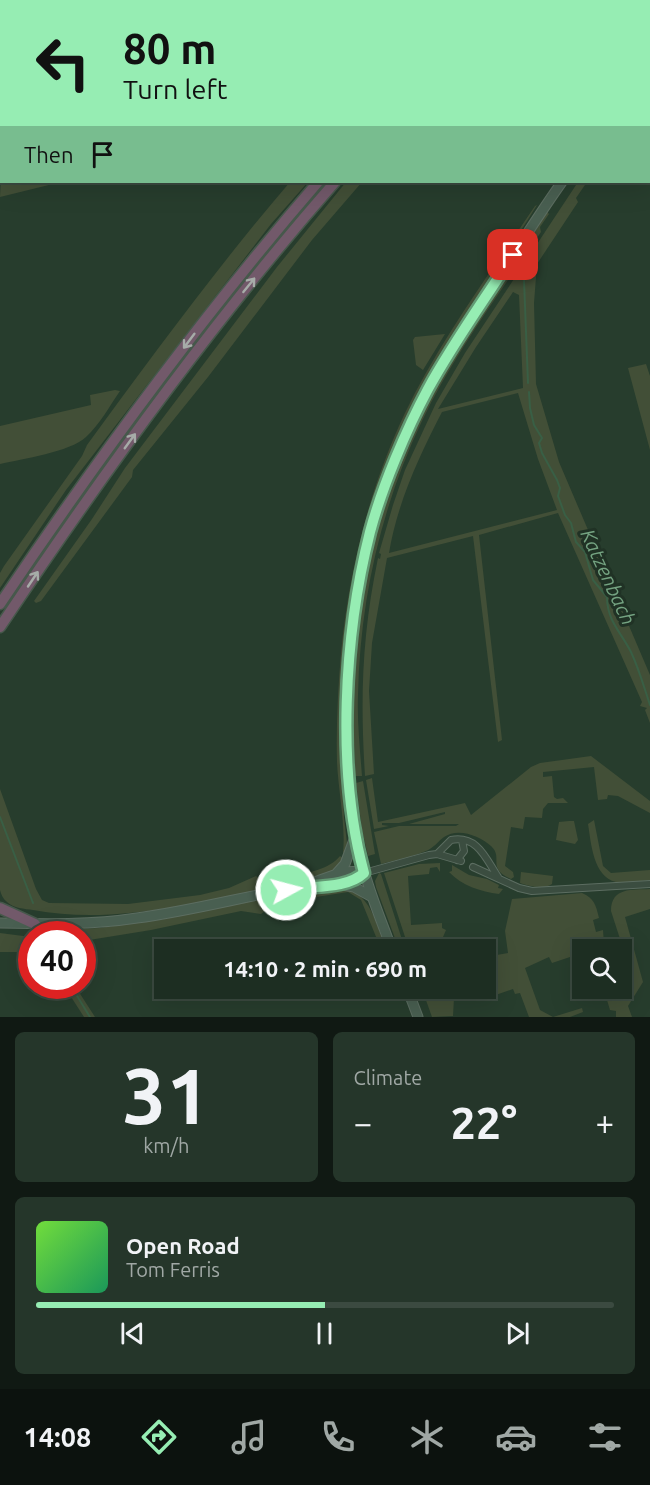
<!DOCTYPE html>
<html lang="en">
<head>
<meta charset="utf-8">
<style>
	body { margin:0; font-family:Ubuntu,sans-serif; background:#25362a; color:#f1f3f6; height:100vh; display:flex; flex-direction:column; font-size:22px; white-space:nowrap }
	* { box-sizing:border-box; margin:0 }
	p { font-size:20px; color:#a0a8a5 }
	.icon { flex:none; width:33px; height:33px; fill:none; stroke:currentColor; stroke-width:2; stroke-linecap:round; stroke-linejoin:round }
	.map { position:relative; height:1017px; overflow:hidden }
	.side { display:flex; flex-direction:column; gap:15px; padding:15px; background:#101913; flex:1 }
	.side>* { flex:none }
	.top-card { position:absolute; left:0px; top:0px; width:651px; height:183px; box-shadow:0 6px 24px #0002,0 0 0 2px #3b4a40; background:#96edb3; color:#111; overflow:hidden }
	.fabs { position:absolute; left:572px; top:939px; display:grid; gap:12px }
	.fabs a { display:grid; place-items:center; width:60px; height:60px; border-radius:0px; background:#1d2e22; box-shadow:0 6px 24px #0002,0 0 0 2px #3b4a40; font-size:30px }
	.speed { position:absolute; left:18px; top:921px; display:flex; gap:12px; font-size:30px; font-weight:700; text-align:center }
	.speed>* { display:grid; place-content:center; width:78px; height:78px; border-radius:50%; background:#1d2e22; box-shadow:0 6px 24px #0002,0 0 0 2px #3b4a40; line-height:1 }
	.speed .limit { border:9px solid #d22; background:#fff; color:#111 }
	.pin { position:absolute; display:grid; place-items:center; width:51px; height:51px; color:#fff; margin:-26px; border-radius:12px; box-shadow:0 3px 9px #0006 }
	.me { position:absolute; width:66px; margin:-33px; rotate:83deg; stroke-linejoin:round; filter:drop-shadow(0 0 4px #0008) }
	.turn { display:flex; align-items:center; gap:21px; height:126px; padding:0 24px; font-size:27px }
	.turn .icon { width:78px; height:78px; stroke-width:2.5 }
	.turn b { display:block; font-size:42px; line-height:51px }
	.then { display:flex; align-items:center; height:57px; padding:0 24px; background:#0003; gap:12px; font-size:22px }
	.big { font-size:45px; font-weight:600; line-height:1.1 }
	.side .card { flex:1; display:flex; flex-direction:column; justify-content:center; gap:9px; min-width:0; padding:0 21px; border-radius:9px; background:#25362a }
	.side .dial { align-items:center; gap:0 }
	.dial b { font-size:78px; line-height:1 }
	.song { display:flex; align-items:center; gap:18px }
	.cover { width:72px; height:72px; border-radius:9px; background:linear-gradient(135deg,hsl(100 70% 55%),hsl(150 70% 35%)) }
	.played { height:6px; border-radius:3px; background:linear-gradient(90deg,#96edb3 50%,#3b4a40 50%) }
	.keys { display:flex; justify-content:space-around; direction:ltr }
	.heat { display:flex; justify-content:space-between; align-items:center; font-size:33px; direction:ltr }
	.side .tiles { flex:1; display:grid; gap:15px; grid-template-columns:1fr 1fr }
	.card:last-child { grid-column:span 2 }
	.trip { position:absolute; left:154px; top:939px; width:342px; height:60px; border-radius:0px; background:#1d2e22; box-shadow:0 6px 24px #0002,0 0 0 2px #3b4a40; font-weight:600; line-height:60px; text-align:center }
	.tab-bar { display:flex; height:96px; justify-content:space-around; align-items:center; background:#0c120e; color:#a0a8a5 }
	.tab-bar .icon { width:42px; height:42px }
	.tab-bar .active { color:#96edb3 }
	.tab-bar b { font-size:27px; color:#f1f3f6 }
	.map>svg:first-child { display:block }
</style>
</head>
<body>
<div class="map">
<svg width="650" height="1017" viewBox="0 0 650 1017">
	<rect width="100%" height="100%" fill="#273d2d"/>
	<path fill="#424f37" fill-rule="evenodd" d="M1,176L2,182H61L0,197Z
		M290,182H308L271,224L66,490L0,588V573L4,566L82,456L87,445C153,355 218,266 290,182Z
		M346,182H362L312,240L208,377L133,470L132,477L41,601L36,603L34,601L92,519L125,468L277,267Z
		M578,182H587L576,198L578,202L537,264L534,303L536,384L559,462L650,675V723L645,710L647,708L640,706L642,702L558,513L479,535L502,740L498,742L473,536L387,558L372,643L369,691L374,774L365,776C360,698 362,635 378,558L380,559L381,554L379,553L393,505L405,470L436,403L465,353ZM513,292L519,295L523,388L438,409L476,347ZM518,393L538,459L557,510L389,553C397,504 419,456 442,412Z
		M537,205L443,355L420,396L399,441L371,518L346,654L341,742L344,817L347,843L346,856L343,852C346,828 338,788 337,762C336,726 338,689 341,653C349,571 369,489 405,413C440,340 490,273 535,206Z
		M547,212L549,214L540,227L541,232C499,294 454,354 422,421C381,507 360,600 358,695C357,722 360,749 362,776H355C354,733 351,691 355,648C362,562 388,477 427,400C461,335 506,274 547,212Z
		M445,334L423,370L416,365L413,340L415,337Z
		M646,364L650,376V450L628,368Z
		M115,390L120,391C109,407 100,424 86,437C70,452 22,459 0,464V426L91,405L90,395Z
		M591,756L650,801V813L618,796L608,795L607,799L598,800L594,767L543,772V777L552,776L554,797L557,799L563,798L568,803H548L543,809L542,818L525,817L523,829L511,827L505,866L513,872L514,877L511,879C486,868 504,858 491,846C480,836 458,827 444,837C438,841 434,848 426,851C412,857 396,860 381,864L374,832L399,826H456L459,824H409L445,814V812L399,823H382V825L389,826L374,829L366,780L372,778L378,822L465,803L471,815L531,767L540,763Z
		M363,781L375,854L368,856L362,830L356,783Z
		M0,789L36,889L42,900L49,903L128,904L200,895L229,888L256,876L260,879L261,885L254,891C182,906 107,924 33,910C25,909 13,908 7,902C3,899 1,894 0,890Z
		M594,820L603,866L611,873L650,870V880C640,881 626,883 616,882C593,877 591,842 588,824Z
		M569,821H574L578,840L575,844L556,840L559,822Z
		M340,856L344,859L333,871L326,874L282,885L271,886L267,878C274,874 283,876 291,875C306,874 330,869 340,856Z
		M440,863V872L437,867L430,868L429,874L408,876L411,925L442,923V928L446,930L443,937L470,949H409L384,873L419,864Z
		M452,865L469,875L487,879L499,885L498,888L503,889L499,894C481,892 461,885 449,872L452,871Z
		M521,872L553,876L552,884C543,890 529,886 520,883Z
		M379,873L381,874L405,949H399L376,887L375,881Z
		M340,888C370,889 377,926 386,949H381L361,900L348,892L297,900L277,910L271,908V900L279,897Z
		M650,889V909L625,917L643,982L628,1006L632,1017H616V1011L610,1010L607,1000C621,994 630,989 631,973L611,911C611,887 632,890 650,889Z
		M582,893C594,898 596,905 599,918L593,920L596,932L603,930L604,944L602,949H600L597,941L577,947L579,954L552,963L549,957L525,968L540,1010L553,1017L582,1008L583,1012L570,1017H529L520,993L515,994L513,989L484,999L487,982H491L492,976L486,975V957L508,953L505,931L512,899Z
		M260,899L263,900L266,905L265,911L261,914L241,911L151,930L83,941L82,934H33L34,931L99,928L164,919Z
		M0,933L31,937V952H0Z
		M64,986H75L95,1017H84Z
		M422,989H436L435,995L454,998L453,1016L432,1017Z"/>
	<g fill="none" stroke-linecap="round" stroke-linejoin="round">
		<path stroke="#395f45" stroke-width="2" d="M524,280L528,383
			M529,392L530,408L534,425L542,438L539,443L542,453L557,480L560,488L558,496L565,515L571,523L576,542L585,552L593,580L607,597C607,621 621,632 631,652C639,669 644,687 650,705
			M0,817L33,903
			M71,986L90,1017"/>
		<g stroke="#5c6d61" stroke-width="8">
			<path id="street" d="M437,854L451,840C478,835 486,859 498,877
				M457,860L464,851L462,840
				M473,867L519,888L532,891L650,884
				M364,873L429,855L437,854L461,861"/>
		</g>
		<g stroke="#5c6d61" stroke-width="11">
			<path id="secondary" d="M650,51V50
				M336,874L345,864L355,837
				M312,883C329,877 346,868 364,873
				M343,885L354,887L372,897
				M0,923C46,924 92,925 137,918C190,911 242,897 294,888C318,884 346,890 364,873
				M392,950C381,919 367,888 360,855C338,757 344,628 370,531C377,507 386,485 396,462C406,437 416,412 429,388C446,358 466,329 485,299C510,260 535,220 562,182
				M407,988L418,1017"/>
		</g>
		<g stroke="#46584b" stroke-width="13">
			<path id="highway" d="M488,2L490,0
				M506,2L508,0
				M0,604C98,458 203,315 318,182
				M0,627C103,473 213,321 335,182
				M0,908L35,924"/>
		</g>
		<use href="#street" stroke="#3b4d40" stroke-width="6"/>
		<use href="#secondary" stroke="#495f51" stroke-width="9"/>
		<use href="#highway" stroke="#72596a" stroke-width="10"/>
	</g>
	<defs><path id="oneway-shaft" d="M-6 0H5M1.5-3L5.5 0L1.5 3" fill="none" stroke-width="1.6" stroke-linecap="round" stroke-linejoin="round" transform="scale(1.5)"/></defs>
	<g stroke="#a6aca8">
		<use href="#oneway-shaft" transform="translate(249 285) rotate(-51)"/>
		<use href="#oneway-shaft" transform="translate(189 341) rotate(127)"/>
		<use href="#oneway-shaft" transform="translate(130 441) rotate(-54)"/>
		<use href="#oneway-shaft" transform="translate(33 579) rotate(-56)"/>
	</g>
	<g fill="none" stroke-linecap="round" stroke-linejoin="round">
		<g stroke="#629a74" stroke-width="15">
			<path id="route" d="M286,890C310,885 346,890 364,873C336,770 344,634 370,532C382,487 406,430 428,389C453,343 485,299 513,255"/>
		</g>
		<use href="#route" stroke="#96edb3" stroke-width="10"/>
	</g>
	<g text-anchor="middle" stroke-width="6" stroke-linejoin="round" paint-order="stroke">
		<g font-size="20" font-style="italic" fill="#74a381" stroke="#203225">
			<text transform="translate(608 577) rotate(65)" y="7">Katzenbach</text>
		</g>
	</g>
</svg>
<div class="fabs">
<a><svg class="icon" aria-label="search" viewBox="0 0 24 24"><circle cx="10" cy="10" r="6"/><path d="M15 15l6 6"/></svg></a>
</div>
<div class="speed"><div class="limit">40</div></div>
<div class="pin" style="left:513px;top:255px;background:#d93025"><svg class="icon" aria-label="arrive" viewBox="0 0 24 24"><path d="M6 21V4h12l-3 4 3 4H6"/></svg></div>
<svg class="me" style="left:286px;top:890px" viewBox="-20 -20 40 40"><circle r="17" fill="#96edb3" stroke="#fff" stroke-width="3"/><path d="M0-11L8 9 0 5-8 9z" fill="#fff"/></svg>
<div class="trip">14:10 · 2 min · 690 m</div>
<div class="top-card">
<div class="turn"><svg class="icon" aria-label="left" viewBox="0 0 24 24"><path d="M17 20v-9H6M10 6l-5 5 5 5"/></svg><div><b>80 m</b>Turn left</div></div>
<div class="then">Then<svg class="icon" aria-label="arrive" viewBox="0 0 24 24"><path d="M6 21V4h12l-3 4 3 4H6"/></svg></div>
</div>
</div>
<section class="side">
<div class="tiles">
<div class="card dial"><b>31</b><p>km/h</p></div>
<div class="card"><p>Climate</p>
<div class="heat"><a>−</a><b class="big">22°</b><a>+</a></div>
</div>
<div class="card">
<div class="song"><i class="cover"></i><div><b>Open Road</b><p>Tom Ferris</p></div></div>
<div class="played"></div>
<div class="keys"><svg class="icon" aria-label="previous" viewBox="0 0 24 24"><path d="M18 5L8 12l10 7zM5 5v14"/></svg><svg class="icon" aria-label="pause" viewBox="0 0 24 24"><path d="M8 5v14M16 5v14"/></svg><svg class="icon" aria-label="next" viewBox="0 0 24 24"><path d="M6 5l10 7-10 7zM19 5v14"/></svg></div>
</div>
</div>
</section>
<nav class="tab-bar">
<b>14:08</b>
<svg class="icon active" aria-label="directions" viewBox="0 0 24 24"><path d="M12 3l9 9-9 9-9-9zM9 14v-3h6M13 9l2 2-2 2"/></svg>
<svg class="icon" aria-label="music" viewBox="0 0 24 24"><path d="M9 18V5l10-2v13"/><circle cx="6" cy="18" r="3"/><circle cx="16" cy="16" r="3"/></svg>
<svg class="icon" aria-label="phone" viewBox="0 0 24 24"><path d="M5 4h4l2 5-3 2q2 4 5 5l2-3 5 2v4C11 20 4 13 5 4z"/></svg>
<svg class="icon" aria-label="climate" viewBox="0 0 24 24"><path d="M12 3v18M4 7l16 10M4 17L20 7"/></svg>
<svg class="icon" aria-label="car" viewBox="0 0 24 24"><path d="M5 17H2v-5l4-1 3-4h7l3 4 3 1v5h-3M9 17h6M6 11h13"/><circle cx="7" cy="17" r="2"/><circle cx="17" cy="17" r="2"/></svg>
<svg class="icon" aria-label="filters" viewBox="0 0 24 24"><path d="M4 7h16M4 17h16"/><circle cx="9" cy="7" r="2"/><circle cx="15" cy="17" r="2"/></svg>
</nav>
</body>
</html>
